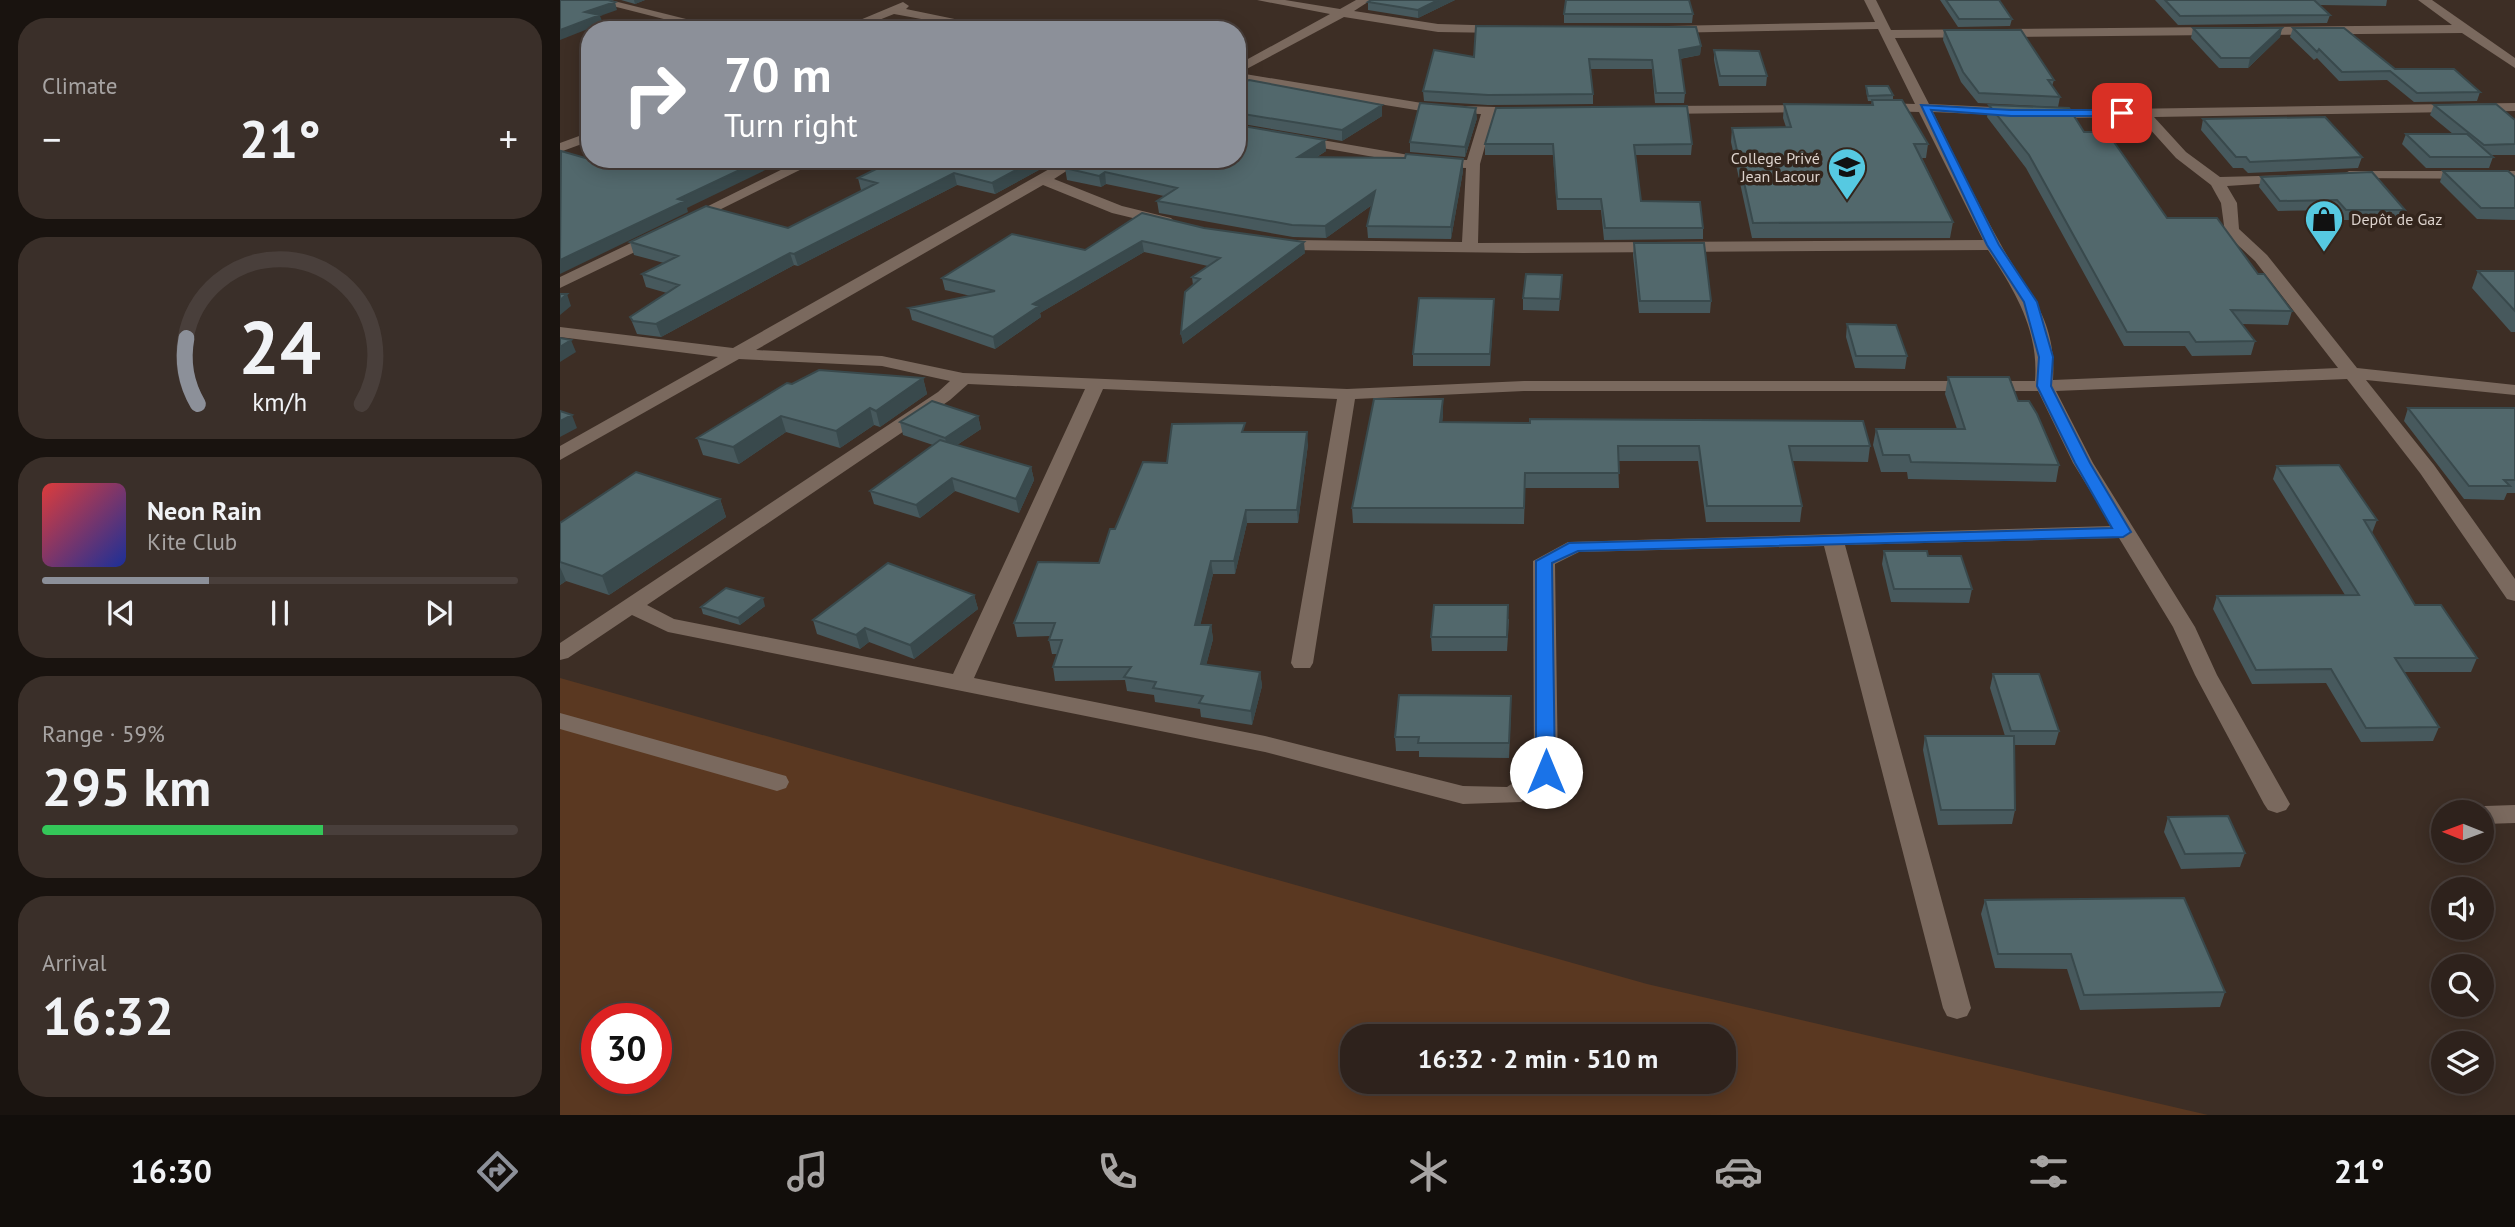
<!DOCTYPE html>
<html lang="en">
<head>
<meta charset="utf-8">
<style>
	body { margin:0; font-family:"PT Sans",sans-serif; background:#3a2f29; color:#f1f3f6; height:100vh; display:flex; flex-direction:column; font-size:26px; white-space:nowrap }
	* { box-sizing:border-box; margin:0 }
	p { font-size:23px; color:#a7a4a3 }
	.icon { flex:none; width:38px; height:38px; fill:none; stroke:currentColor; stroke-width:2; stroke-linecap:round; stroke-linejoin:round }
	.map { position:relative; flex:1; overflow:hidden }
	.details { display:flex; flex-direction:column; gap:18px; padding:18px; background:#19130f; width:560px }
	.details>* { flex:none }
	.top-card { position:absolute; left:21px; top:21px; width:665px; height:147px; border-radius:28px; box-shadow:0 4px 18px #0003,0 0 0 2px #493f3b; background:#8c9099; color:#fff; overflow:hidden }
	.needle { width:46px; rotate:271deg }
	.tools { position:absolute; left:1871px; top:800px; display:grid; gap:14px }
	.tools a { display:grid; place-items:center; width:63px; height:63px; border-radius:50%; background:#2e221c; box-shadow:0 4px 18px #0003,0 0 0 2px #493f3b; font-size:35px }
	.speed { position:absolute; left:21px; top:1003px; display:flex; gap:14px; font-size:35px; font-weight:700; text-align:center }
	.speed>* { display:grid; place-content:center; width:91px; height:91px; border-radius:50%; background:#2e221c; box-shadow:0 4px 18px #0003,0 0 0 2px #493f3b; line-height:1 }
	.speed .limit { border:10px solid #d22; background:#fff; color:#111 }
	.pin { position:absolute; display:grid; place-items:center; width:60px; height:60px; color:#fff; margin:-30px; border-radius:14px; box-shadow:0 4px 10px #0006 }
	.me { position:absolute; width:77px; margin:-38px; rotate:0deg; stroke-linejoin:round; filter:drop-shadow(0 0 5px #0008) }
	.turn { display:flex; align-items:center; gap:24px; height:147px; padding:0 28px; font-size:32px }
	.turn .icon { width:91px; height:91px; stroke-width:2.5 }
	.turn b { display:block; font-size:49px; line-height:60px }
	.big { font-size:52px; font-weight:700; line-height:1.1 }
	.details .tile { flex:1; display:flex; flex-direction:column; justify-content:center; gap:10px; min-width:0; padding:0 24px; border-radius:28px; background:#3a2f29 }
	.details .dial { align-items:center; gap:0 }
	.dial svg { height:182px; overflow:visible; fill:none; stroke:#493f3b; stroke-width:7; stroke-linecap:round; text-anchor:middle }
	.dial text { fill:#f1f3f6; stroke:none }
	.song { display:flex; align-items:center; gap:21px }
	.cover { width:84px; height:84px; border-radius:10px; background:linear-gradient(135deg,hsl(0 70% 55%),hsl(230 70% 35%)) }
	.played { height:7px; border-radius:4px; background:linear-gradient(90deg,#8c9099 35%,#493f3b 35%) }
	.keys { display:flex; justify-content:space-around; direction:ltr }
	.heat { display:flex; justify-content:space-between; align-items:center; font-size:38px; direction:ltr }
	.charge { height:10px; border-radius:5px; background:linear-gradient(90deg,#34c759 59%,#493f3b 0) }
	.trip { position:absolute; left:780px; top:1024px; width:396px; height:70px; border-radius:28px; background:#2e221c; box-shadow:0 4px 18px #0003,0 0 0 2px #493f3b; font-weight:700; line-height:70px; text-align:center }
	.tabs { display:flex; height:112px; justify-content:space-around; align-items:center; background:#120e0b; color:#a7a4a3 }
	.tabs .icon { width:49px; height:49px }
	.tabs .active { color:#8c9099 }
	.tabs b { font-size:32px; color:#f1f3f6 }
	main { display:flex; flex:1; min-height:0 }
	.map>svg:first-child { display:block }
</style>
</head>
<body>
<main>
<section class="details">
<div class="tile"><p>Climate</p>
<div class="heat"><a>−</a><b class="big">21°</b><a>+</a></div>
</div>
<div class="tile dial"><svg viewBox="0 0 100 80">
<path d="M14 69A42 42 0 1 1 86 69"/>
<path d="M14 69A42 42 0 0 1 9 40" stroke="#8c9099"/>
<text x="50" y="56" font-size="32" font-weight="700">24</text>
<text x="50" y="72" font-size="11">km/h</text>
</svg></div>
<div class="tile">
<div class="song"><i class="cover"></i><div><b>Neon Rain</b><p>Kite Club</p></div></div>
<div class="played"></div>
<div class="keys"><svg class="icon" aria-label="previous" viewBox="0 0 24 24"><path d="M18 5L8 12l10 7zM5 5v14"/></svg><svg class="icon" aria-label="pause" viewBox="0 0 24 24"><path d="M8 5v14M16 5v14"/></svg><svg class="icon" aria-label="next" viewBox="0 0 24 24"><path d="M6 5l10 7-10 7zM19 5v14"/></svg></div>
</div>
<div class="tile"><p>Range · 59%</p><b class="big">295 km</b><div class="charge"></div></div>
<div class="tile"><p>Arrival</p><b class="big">16:32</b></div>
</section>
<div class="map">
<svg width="1955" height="1115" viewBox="0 0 1955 1115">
	<rect width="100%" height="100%" fill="#3d2e25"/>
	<path fill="#5a3821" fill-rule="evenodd" d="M0,678L1087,984L1648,1115H0ZM37,1018H96V1078H37ZM793,1036H1164V1082H793Z"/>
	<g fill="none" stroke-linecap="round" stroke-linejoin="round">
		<path fill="#7a695e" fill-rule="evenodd" d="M29,0H50L170,30H147Z
			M697,0H725L780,9L796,0H811L794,11L878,24L947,26L949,29L943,33L878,32L784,17L679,73L874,105L968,108L970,111L963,115L934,114L920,164L918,243L1423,240L1359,112L1321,111L1314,107L1321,103L1355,104L1318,29L1104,33L1102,30L1108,26L1315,22L1304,0H1316L1331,30L1658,27L1664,31L1658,35L1335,38L1369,104L1498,110L1955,103V111L1594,117L1626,152L1660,177L1734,175V181L1729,182L1667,186L1677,203L1679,229L1707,255L1797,368L1955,385V395L1806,380L1874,465L1955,579V601L1947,599L1860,473L1787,379L1496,391L1533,463L1635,627L1657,675L1730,804L1726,810L1717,813L1708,810L1704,804L1635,675L1613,627L1559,538L1285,545L1411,1008L1407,1016L1397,1019L1387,1016L1383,1008L1264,546L1019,552L995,564L998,772L961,802L903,804L705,752L108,632L72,615L8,658L0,660V643L378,392L390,381L322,366L179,359L0,460V446L158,357L0,337V327L173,348L507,159H525L494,179L562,206L611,218L614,221L606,226L552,213L483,185L196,350L322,356L403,373L787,389L964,381H1475C1479,330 1455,291 1428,250L962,253L733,250L710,245V239L733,240L902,242L906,168L872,167L739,144L732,140L739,136L872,159L907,160L921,114L874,113L677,81V65L770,14ZM1373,112L1498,118L1579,117L1616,158L1651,185L1661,203L1665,233L1695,261L1778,368L1493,380C1497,318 1467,292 1440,243C1416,200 1395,156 1373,112ZM408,384L525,389L393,674L114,619L87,605L390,400ZM543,389L777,399L731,663L734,668H750L753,663L795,399L964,391H1478L1513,463L1552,526L1008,542L973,561L974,769L947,787L903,786L705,736L414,678Z
			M1858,0H1872L1955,58V68L1902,33L1694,35L1688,31L1694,27L1892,25Z
			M343,2L349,6L346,9L448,30H421L334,14L294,30H276Z
			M1258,105L1260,108L1253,112L1100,114L1093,110L1100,106Z
			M30,132V141L0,152V143Z
			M243,159H262L133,223H123L120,220Z
			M1789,171H1955V179L1784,178L1782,175Z
			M96,231L104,236L102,239L0,288V277Z
			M0,713L226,776L229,782L226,788L217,791L0,729Z
			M1955,805V823L1925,824L1922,823V812H1914L1925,806Z"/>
	</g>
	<path fill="#47595d" d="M61,0H85L75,4Z
		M811,0H895L858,18L808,10V2Z
		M1380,0H1439L1452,19L1450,26L1398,27Z
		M1595,0H1827L1826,6L1760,5L1770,15L1767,23L1618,25Z
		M1004,14H1133L1132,23H1004Z
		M1633,28H1722L1720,37L1688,68H1659L1631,38Z
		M1733,28L1835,69L1920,92L1917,101L1854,102L1827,80L1779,81L1757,58L1754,60L1730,37Z
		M1384,30L1494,80L1492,86L1500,97L1498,107L1418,103L1401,82L1383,40Z
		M1141,46L1140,55L1120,59L1125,93L1124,103H1095L1092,69H1030L1033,94V104L928,105L864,101L863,91L914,57Z
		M1154,50L1207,76L1206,86H1159L1154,60Z
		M1306,86L1333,95V100L1368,144L1366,158H1362L1393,222L1390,238H1192L1171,142L1172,128L1226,127L1223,118L1224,104L1311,105L1312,101H1308L1306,91Z
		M677,87L822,116L782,141L677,123Z
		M1429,105L1524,132L1607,218L1698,274L1732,311L1728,325L1682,324L1695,341L1691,355L1632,356L1625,346H1564L1466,168L1427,117Z
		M1874,105L1955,120V155H1931L1933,157L1929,168H1866L1842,144L1846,134H1893L1870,115Z
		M917,118L905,157L850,152V142Z
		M1643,119L1802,157L1798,168L1688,173L1683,168H1673L1641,130Z
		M765,140L766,151L757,157L903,159V171L891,239L808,238L807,226L812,205L766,238L733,237L599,213L597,201L604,196L546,184L541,187L507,180L505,168Z
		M925,144H1132L1131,155H1075L1081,201L1143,228V239L1044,240L1041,210H997L993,155H925Z
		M336,159H499L435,194L397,185L238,266L234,265L101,337L77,334L70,317L107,293L86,287L82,274L104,263L74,255L70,242L228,228L303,190H301L298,178Z
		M1883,171L1955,177V220L1917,219L1880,182Z
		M1701,177L1845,210L1842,220H1783L1775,210L1718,211L1699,187Z
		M582,213L745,253L623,344L621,333L633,285L632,277L648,266L584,252L480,313L481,317L435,349L352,320L349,308L411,296L385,290L382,278L525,250Z
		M1074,243L1151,301L1150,313H1079L1073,255Z
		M1918,271H1955V332H1951L1912,288Z
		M1001,287L999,311L963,310V298Z
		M934,299L930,366H853V354Z
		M1287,324L1347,356L1345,369L1295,368L1286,337Z
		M1388,377L1458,401L1499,465L1496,482L1348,479L1347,472H1321L1313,445L1316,429H1397L1385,394Z
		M363,378L367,394L320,427L314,425L280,448L226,432L179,464L143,455L137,438L232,384Z
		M1848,408H1955V493H1947L1944,500L1904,499L1844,421Z
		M883,414L882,422L1310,446L1308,462L1232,461L1242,506L1240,522H1146L1138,461H1058L1059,488H965L964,524L793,523L792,508Z
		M418,416L421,429L397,445L471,467L474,480L459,513L395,491L360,518L314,504L310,491L373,445L343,435L340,422Z
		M686,432L748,444L738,523H687L675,574H653L640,625H651L653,639L646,665L700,672L702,686L692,725L641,717L640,709L595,702L594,695L567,691L565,680L495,681L493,667L497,654H492L489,640L490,636L457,637L454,623L539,563L607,463Z
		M1717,466L1817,520L1812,533L1855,605L1917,658L1911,672H1844L1879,727L1873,741L1801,742L1766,683L1692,684L1653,609L1657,596L1785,595L1713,479Z
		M160,499L166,517L49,595L6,581L0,585V523Z
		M1324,551L1368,556L1412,589L1409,603L1331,602L1322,564Z
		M414,595L418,609L354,659L309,642L300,649L257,634L253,620Z
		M205,606L180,625L143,614L141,607Z
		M949,619L947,651H872L871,637Z
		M1433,674L1499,731L1495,745H1454L1455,810L1452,824L1378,825L1363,750L1365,736H1445L1430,688Z
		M951,710L949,758L859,757V751H836L835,737Z
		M1608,817L1685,853L1680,867L1621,869L1604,832Z
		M1425,900L1665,992L1660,1007L1520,1010L1507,969L1435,968L1421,914Z"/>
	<path fill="#39494c" d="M74,0H85L75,4Z
		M878,0H895L858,18V10Z
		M55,2L57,10L40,16L43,23L0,40V30L25,12Z
		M1722,28L1720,37L1688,68L1690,58Z
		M1141,46L1140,55L1118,59L1119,50Z
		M822,105V116L782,141V130Z
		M916,108L917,118L905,157V147Z
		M765,140L766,151L739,168L738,157Z
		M203,159H228L127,208L128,212L0,274V260L118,199Z
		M476,159H499L435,194L432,183Z
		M903,159V171L891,239V227Z
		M545,172L546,184L541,187L539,176Z
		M394,173L397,185L238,266L234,254Z
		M815,191L816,202L766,238L765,226Z
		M582,241L584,252L480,313L481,317L435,349L433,337L473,304Z
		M744,242L745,253L623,344L621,333Z
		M230,253L234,265L101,337L96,324Z
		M7,294L11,306L0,315V300Z
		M934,299V311L930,366V354Z
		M11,340L16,352L0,362V347Z
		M363,378L367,394L320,427L316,411Z
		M883,399V414L881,437L880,422Z
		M310,408L314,425L280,448L276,431Z
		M12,415L17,428L0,437V421Z
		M221,416L226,432L179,464L173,447Z
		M418,416L421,429L388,451L385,438Z
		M747,432L748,444L738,523L737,510Z
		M471,467L474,480L459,513L456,499Z
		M392,478L395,491L360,518L356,505Z
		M160,499L166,517L49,595L42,576Z
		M686,510L687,523L675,574L674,561Z
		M651,561L653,574L637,639L635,625Z
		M0,567L6,581L0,585Z
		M414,595L418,609L354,659L350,645Z
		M203,598L205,606L180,625L178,618Z
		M651,625L653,639L643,678L641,664Z
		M305,628L309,642L300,649L296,635Z
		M700,672L702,686L692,725L691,711Z"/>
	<path fill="#52686c" stroke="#39494c" stroke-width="2" d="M0,0H48L55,2L25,12L40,15L0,30Z
		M811,0H878L858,10L808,2Z
		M1006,0H1129L1133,14H1004Z
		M1386,0H1439L1452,19H1399Z
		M1605,0H1754L1770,15L1620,16Z
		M916,26L1136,27L1141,46L1119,50L1125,93H1096L1092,60L1029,59L1033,94L928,95L863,91L874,50L914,57Z
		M397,27L410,30H391Z
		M1633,28H1722L1690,58H1661Z
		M1733,28H1784L1835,69H1894L1920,92L1857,93L1830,71L1782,72L1759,49L1757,52Z
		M1384,30H1461L1494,80H1488L1500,97L1419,93L1403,72Z
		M1154,50L1199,51L1207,76H1160Z
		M689,80L822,105L782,130L677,113V87Z
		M1306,86H1328L1333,95L1308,96Z
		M1312,100H1342L1368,144H1354L1393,222L1193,223L1172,128L1231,127L1224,104L1313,105Z
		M860,103L916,108L905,147L850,142Z
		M1936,104L1955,120V144L1924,145L1874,105Z
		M1429,105L1509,108L1524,132H1547L1607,218H1657L1698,274H1704L1732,311L1671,310L1695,341L1636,342L1629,332H1567L1469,155Z
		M1127,106L1132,144L1074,145L1081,201L1140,202L1143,228H1045L1041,199H997L993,144H925L936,108Z
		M1765,117L1802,157L1690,162L1686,157H1676L1643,119Z
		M677,125L765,140L738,157L845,158L846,154L903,159L891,227L807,226L815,191L765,226L732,225L597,201L617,188L545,172L539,176L505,168L520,159H677Z
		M1846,134H1907L1933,157H1870Z
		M1,151L39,162L44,159H203L118,199L125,201L0,260Z
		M336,159H476L432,183L394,173L234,254L230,253L96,324L73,321L70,317L119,285L82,274L118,256L70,242L146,206L228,228L317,183L298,178Z
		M1883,171H1948L1955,177V208H1921Z
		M1812,172L1845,210H1786L1777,200L1720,201L1701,177Z
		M582,213L644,228L744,242L621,333L625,292L640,279L632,277L660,258L582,241L473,304L479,306L433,337L349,308L435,291L382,278L452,234L525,250Z
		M1074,243H1144L1151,301H1080Z
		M1918,271H1955V311Z
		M966,274L1002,275L1000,299L963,298Z
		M0,294H7L0,300Z
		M859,298L934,299L930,354H853Z
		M1287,324L1336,325L1347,356H1296Z
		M0,338L11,340L0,347Z
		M259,370L363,378L316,411L310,408L276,431L221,416L173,447L137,438L227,383L232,384Z
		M1388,377H1449L1458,401H1469L1477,414L1499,465L1351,462L1349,455H1323L1316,429H1405Z
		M814,399H883L880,422L970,423V419L1303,421L1310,446H1229L1242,506H1147L1139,446H1058L1059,473H965L964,508H792Z
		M372,401L418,416L385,438L340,422Z
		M1848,408H1955V480H1944L1950,486H1909Z
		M0,411L12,415L0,421Z
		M685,423L682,432H747L737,510H686L674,561H651L635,625H651L641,664L700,672L691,711L639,703L643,696L593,688L596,682L564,677L571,667H493L502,640H489L495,623H454L478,562L539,563L550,529H555L583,462L607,463L612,424Z
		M380,440L471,467L456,499L392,478L356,505L310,491Z
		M1779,465L1817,520H1804L1855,605H1881L1917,658H1835L1879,727L1806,728L1771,669L1696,670L1657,596L1799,595L1717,466Z
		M76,472L160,499L42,576L0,562V523Z
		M1324,551H1367L1368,556H1401L1412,589H1334Z
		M328,563L414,595L350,645L305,628L296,635L253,620Z
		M166,588L203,598L178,618L141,607Z
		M874,605H948L947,637H871Z
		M1433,674H1479L1499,731H1451Z
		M839,695L951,696L949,743H858L859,737H835Z
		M1365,736H1454L1455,810H1381Z
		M1668,816L1685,853L1625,854L1608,817Z
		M1624,898L1665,992L1524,995L1511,954H1438L1425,900Z"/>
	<path fill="#1a73e8" stroke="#114b97" stroke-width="2" d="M1361,105L1451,110H1562L1567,113L1562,116H1451L1371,110L1439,245L1477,302L1493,357L1491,386L1530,463L1571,532L1563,537L1018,551L992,563L995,772L992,777H979L976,772V561L1009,543L1552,528L1515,463L1477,386L1479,357L1464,302L1427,245Z"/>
	<defs>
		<g id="school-pin" transform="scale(2.0125)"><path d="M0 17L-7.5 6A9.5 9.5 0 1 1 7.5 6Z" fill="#56c9e1" stroke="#33251c"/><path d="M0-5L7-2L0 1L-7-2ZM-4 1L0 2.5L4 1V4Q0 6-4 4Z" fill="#111"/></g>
		<g id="shop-pin" transform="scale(2.0125)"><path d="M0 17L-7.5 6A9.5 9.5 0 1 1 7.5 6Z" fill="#56c9e1" stroke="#33251c"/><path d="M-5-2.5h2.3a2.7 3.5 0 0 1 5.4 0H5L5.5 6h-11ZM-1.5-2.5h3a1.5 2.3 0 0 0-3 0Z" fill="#111"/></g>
	</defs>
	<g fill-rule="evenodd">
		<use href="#school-pin" x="1287" y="167"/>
		<use href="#shop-pin" x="1764" y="219"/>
	</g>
	<g text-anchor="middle" stroke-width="7" stroke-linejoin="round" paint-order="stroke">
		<g font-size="16" fill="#dcd2cc" stroke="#33251c" text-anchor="end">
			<text x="1260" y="164">College Privé<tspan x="1260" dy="18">Jean Lacour</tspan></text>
			<text x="1791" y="225" text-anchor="start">Depôt de Gaz</text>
		</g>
	</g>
</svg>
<div class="tools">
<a><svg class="needle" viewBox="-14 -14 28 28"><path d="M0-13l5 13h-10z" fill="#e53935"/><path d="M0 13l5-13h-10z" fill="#a7a4a3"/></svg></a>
<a><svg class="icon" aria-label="sound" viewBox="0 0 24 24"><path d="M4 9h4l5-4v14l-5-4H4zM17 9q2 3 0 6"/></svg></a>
<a><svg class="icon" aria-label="search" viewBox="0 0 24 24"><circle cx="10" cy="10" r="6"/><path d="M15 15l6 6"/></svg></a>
<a><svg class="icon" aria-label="layers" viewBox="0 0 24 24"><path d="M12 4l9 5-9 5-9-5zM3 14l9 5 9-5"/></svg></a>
</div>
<div class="speed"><div class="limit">30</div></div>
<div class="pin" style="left:1562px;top:113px;background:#d93025"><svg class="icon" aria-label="arrive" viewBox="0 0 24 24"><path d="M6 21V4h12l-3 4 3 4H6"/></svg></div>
<svg class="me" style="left:986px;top:772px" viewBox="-20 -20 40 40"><circle r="19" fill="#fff"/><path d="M0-13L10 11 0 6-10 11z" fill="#1a73e8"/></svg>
<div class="trip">16:32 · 2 min · 510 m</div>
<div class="top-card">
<div class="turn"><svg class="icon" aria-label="right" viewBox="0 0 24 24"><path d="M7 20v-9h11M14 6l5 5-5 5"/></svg><div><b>70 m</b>Turn right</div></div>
</div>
</div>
</main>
<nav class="tabs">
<b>16:30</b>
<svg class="icon active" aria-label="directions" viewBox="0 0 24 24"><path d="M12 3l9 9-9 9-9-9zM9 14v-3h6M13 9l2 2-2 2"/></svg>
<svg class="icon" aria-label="music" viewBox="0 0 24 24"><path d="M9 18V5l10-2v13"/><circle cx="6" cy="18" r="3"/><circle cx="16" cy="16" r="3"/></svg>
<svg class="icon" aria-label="phone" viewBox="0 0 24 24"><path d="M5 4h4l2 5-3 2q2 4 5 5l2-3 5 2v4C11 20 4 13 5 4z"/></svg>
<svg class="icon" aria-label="climate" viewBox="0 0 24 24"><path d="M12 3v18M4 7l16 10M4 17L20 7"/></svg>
<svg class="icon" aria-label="car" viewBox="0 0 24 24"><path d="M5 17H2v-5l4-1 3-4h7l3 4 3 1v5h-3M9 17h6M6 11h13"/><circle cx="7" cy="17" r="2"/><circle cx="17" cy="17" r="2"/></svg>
<svg class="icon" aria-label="filters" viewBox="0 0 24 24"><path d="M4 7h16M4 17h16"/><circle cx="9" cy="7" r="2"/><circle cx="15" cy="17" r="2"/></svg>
<b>21°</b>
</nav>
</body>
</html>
